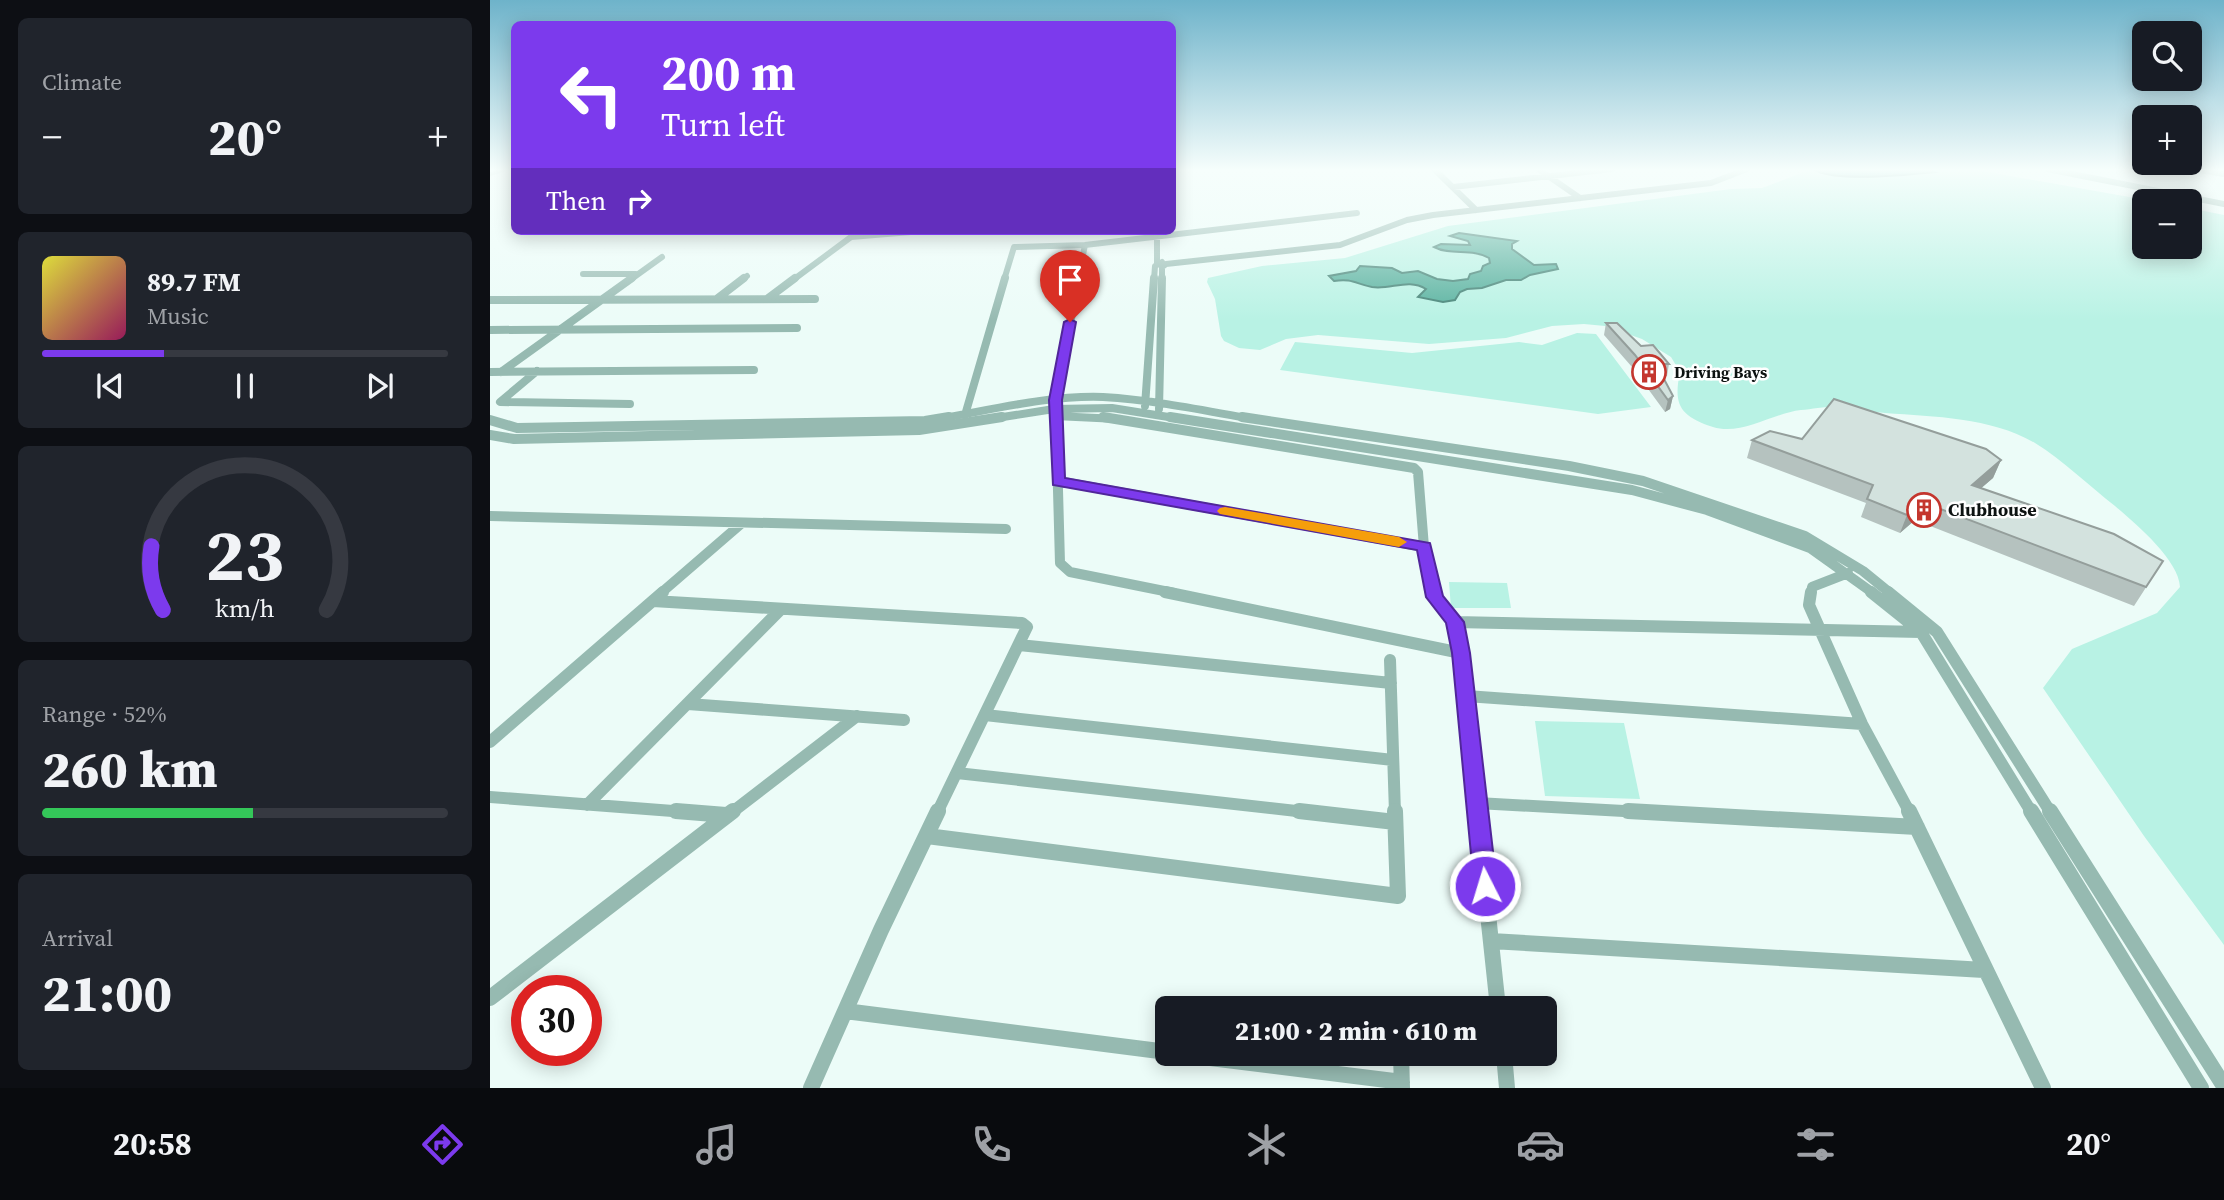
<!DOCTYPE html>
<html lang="en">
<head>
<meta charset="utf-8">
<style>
	body { margin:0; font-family:"Source Serif 4",serif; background:#20242c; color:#f1f3f6; height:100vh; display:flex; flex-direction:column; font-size:26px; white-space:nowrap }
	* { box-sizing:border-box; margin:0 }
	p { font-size:23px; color:#9ea1a6 }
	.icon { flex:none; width:38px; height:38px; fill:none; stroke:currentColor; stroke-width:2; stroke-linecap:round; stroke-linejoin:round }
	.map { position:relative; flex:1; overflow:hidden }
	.drawer { display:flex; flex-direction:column; gap:18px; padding:18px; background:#0d0f14; width:490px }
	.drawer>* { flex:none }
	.top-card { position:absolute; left:21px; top:21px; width:665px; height:214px; border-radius:10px; box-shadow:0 4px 18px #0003; background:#7c3aed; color:#fff; overflow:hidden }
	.buttons { position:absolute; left:1642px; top:21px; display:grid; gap:14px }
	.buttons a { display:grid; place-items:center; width:70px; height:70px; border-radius:10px; background:#171b24; box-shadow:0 4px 18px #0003; font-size:35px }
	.speed { position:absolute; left:21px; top:975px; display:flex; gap:14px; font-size:35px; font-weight:700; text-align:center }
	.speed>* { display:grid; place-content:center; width:91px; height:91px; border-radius:50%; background:#171b24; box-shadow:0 4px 18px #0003; line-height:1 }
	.speed .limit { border:10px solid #d22; background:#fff; color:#111 }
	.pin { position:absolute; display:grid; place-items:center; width:60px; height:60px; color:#fff; margin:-72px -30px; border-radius:50% 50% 50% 0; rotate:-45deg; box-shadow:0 0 7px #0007 }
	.pin .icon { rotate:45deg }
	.me { position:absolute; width:77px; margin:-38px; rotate:355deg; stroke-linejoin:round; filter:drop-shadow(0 0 5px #0008) }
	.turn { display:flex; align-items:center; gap:24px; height:147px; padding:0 35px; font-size:32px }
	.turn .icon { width:91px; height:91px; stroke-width:2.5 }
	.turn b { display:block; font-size:49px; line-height:60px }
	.then { display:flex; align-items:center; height:66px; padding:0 35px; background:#0003; gap:14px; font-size:26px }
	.big { font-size:52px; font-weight:800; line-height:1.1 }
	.drawer .card { flex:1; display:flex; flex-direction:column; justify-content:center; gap:10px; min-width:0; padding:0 24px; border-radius:10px; background:#20242c }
	.drawer .dial { align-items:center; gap:0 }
	.dial svg { height:182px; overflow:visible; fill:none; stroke:#363941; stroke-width:7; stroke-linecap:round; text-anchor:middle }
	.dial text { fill:#f1f3f6; stroke:none }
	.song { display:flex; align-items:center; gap:21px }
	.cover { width:84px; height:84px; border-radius:10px; background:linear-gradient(135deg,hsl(60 70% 55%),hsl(330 70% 35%)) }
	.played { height:7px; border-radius:4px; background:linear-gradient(90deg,#7c3aed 30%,#363941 30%) }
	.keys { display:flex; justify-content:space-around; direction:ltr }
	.heat { display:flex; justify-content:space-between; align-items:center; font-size:38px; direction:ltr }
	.charge { height:10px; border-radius:5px; background:linear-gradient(90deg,#34c759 52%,#363941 0) }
	.trip { position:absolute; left:665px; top:996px; width:402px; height:70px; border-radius:10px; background:#171b24; box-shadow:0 4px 18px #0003; font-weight:800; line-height:70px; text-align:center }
	.menu { display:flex; height:112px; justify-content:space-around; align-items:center; background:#090b0e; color:#9ea1a6 }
	.menu .icon { width:49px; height:49px }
	.menu .current { color:#7c3aed }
	.menu b { font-size:32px; color:#f1f3f6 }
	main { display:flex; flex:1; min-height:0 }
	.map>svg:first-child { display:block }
</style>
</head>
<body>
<main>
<section class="drawer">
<div class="card"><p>Climate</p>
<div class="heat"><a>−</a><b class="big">20°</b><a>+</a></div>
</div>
<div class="card">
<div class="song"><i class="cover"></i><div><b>89.7 FM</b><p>Music</p></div></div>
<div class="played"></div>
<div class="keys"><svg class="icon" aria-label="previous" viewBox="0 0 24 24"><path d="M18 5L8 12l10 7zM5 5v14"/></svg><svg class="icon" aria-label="pause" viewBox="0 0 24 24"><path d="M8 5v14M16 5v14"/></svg><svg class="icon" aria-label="next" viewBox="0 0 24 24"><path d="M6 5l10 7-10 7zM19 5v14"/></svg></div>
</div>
<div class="card dial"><svg viewBox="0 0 100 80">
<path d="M14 69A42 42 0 1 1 86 69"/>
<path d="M14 69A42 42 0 0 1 9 41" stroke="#7c3aed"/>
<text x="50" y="56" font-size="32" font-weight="700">23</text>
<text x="50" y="72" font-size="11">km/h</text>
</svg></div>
<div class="card"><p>Range · 52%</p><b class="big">260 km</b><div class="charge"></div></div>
<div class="card"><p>Arrival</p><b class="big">21:00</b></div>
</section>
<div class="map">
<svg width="1734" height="1088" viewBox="0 0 1734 1088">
	<rect width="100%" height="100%" fill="#ecfcf8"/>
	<path fill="#b8f2e4" d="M1322,169H1481L1662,201H1654V247H1699V208L1734,215V945L1654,836L1553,688L1582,649L1667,613L1690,587C1689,560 1645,523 1625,506C1599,486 1573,460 1545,443C1500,417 1446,417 1395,413C1381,412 1367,408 1353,407C1340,405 1324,409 1311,410C1283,413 1251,436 1223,427C1190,416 1183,405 1190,372L1181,357L1152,339L1115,326L1094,324L1062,326L1016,338L939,344L828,335L796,339L770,350L749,348L734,341L731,336L725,299L717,282L718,278L772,266L855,258L958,226L1241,189L1272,188Z
		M1087,333L1106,334L1161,407L1108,414L790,370L805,342L922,353L1029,342L1052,345Z
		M959,582L1017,583L1021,608H961Z
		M1045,721L1134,723L1150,799L1055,796Z"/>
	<path fill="#57b19e" stroke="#418174" stroke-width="2" d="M1345,169H1439L1445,172C1417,175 1351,182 1327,171Z
		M969,233L1027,241L1022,244V249L1044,265L1066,264L1068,269L1040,275L1031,280H1016L992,288L977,289L970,292L965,300L953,302L928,297L936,289C918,278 901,290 882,287C866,284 862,278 844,281L839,276L866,271L870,266L902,268L912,273L928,271L947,279L963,281L978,279L980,274L991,271L993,266L1000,263L999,258C982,248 961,256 944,247L951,244L980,245L978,241L960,236Z"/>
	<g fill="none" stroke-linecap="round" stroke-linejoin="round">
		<path stroke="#96bab1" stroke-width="6" d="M944,169L986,210
			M1048,169L1090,198
			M1557,169L1734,204
			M1703,169L1734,174
			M963,187L1122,169
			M667,236V264L670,265
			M93,274H146
			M140,280L172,257
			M252,280L257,276
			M303,280L361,237L433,231
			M514,280L524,247L595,245L867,213
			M588,280L595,245
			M664,280L665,266L672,262
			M672,280V267L676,264L850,245L917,220L943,215L1221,183L1257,169"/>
		<path stroke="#96bab1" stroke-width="8" d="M228,298L254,278
			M277,299L305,278
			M0,300L325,299
			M0,330L307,328
			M47,371L10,402L140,404
			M0,372L264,370
			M11,372L142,278
			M655,406L664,278
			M669,409L672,278
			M475,415L515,278
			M565,416L628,419
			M448,419C501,410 559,395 613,397C663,400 712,410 762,419
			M500,419L564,409L622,408L691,419
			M566,419L565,400L589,278"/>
		<path stroke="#96bab1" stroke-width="10" d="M566,417L570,563L580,572L684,593
			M613,417L924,468L928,472L934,547L944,593
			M680,417L1142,490L1217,510L1320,548L1383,593
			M752,417L1079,466L1153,481L1315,536L1373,571L1400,593
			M0,420L27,428L435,421L459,417
			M0,435L24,439L429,430L512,417
			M568,481L934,547
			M0,516L516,529
			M171,593L252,523
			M1321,593L1322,587L1358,573"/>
		<path stroke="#96bab1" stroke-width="12" d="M675,592L971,653L988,813
			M944,592L945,597L962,617L971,653
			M1321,592L1319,605L1372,724L1420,813
			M1381,592L1431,632L1542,813
			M1398,592L1447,632L1561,813
			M163,601L532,623L537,627L447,813
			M965,622L1431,632
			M529,645L901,683
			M900,660L905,813
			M976,696L1372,724
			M198,704L414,720
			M495,715L903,760
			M0,742L173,592
			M467,773L824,813
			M0,797L209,813
			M987,803L1170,813
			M97,805L291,609
			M241,813L367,716"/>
		<path stroke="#96bab1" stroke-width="16" d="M186,811L236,815
			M809,811L905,822
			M987,811L1008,1008
			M1138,811L1427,827
			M1419,811L1553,1088
			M1541,811L1711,1088
			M1560,811L1734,1086
			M437,836L908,896L905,811
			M1001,941L1494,970
			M0,998L243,811
			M355,1011L677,1052
			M688,1054L912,1082
			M911,1054L912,1088
			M1014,1054L1017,1088
			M321,1088L391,930L448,811"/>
		<path fill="#96bab1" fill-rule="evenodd" d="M12,169H23L0,176V172Z"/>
	</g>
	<path fill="#b5c2bf" d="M1116,323L1179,364L1177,376H1172L1183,396L1180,409L1175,412L1142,367L1114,335Z
		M1312,439L1511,460L1503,478L1491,488L1673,561L1644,606L1425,520L1410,533L1371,517L1376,503L1257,458L1262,440Z"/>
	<path fill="#949e9b" d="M1183,396L1180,409L1175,412L1178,400Z
		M1511,460L1503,478L1474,503L1482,485Z
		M1432,502L1425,520L1410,533L1417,515Z"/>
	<path fill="#d3e2de" stroke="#949e9b" stroke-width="2" d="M1116,323H1127L1151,346L1163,345L1179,364H1166L1183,396L1178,400L1145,355Z
		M1344,399L1496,449L1511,460L1482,485L1624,534L1673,561L1656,587L1432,502L1417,515L1377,499L1383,485L1262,440L1280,431L1312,439Z"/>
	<linearGradient id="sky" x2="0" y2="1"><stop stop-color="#6eb3ca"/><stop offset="0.53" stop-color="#f6fefc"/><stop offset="1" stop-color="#f6fefc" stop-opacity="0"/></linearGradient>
	<rect width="1734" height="321" fill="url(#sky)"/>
	<path fill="#7c3aed" stroke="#51269a" stroke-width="2" d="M580,319L586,322L572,400L575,478L940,543L953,596L974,622L980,653L1007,886L1003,893L995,896L987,893L984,886L962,653L956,623L936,597L927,550L563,485L559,400L574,322Z"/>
	<path fill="#f59e0b" d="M735,507L909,537L917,542L909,547L730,514L727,511L730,508Z"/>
	<defs>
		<g id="building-ring" transform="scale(1.75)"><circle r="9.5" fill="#fff" stroke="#c4362e" stroke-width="1.5"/><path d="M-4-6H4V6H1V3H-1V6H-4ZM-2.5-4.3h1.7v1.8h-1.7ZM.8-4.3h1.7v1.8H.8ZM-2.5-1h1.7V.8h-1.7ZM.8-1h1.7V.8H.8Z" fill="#c4362e"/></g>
	</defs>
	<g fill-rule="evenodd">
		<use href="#building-ring" x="1159" y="372"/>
		<use href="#building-ring" x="1434" y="510"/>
	</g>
	<g text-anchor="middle" stroke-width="5" stroke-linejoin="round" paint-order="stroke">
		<g font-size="16" font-weight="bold" fill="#0d1211" stroke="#fff" text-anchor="start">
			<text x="1184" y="378">Driving Bays</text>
		</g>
		<g font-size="18" font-weight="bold" fill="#0d1211" stroke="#fff" text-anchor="start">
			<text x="1458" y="516">Clubhouse</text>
		</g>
	</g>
</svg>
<div class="buttons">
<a><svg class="icon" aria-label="search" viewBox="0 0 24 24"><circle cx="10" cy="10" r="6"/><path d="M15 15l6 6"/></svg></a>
<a>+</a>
<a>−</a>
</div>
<div class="speed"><div class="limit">30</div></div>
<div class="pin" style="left:580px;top:322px;background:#d93025"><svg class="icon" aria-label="arrive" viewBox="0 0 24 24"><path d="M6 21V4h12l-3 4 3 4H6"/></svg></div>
<svg class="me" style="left:995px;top:886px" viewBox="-20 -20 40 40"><circle r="17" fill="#7c3aed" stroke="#fff" stroke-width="3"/><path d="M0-11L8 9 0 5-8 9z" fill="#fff"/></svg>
<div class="trip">21:00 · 2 min · 610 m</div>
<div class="top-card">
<div class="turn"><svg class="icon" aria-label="left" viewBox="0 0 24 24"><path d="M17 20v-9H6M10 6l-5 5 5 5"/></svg><div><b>200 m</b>Turn left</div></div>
<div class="then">Then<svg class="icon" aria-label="right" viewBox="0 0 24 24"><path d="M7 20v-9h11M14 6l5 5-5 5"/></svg></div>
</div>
</div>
</main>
<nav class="menu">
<b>20:58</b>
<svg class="icon current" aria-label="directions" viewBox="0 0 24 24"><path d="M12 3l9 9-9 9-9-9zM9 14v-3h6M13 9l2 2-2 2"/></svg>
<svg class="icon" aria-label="music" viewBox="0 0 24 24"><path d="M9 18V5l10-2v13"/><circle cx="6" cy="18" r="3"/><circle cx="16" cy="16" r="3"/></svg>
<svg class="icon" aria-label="phone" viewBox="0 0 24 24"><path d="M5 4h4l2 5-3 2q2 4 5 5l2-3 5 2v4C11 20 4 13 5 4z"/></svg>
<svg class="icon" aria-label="climate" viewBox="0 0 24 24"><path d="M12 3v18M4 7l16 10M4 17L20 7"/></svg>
<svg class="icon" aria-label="car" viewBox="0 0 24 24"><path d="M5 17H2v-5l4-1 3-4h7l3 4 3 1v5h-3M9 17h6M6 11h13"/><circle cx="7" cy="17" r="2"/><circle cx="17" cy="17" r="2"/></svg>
<svg class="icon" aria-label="filters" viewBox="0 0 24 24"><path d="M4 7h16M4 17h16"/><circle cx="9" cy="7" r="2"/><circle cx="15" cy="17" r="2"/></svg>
<b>20°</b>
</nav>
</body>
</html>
